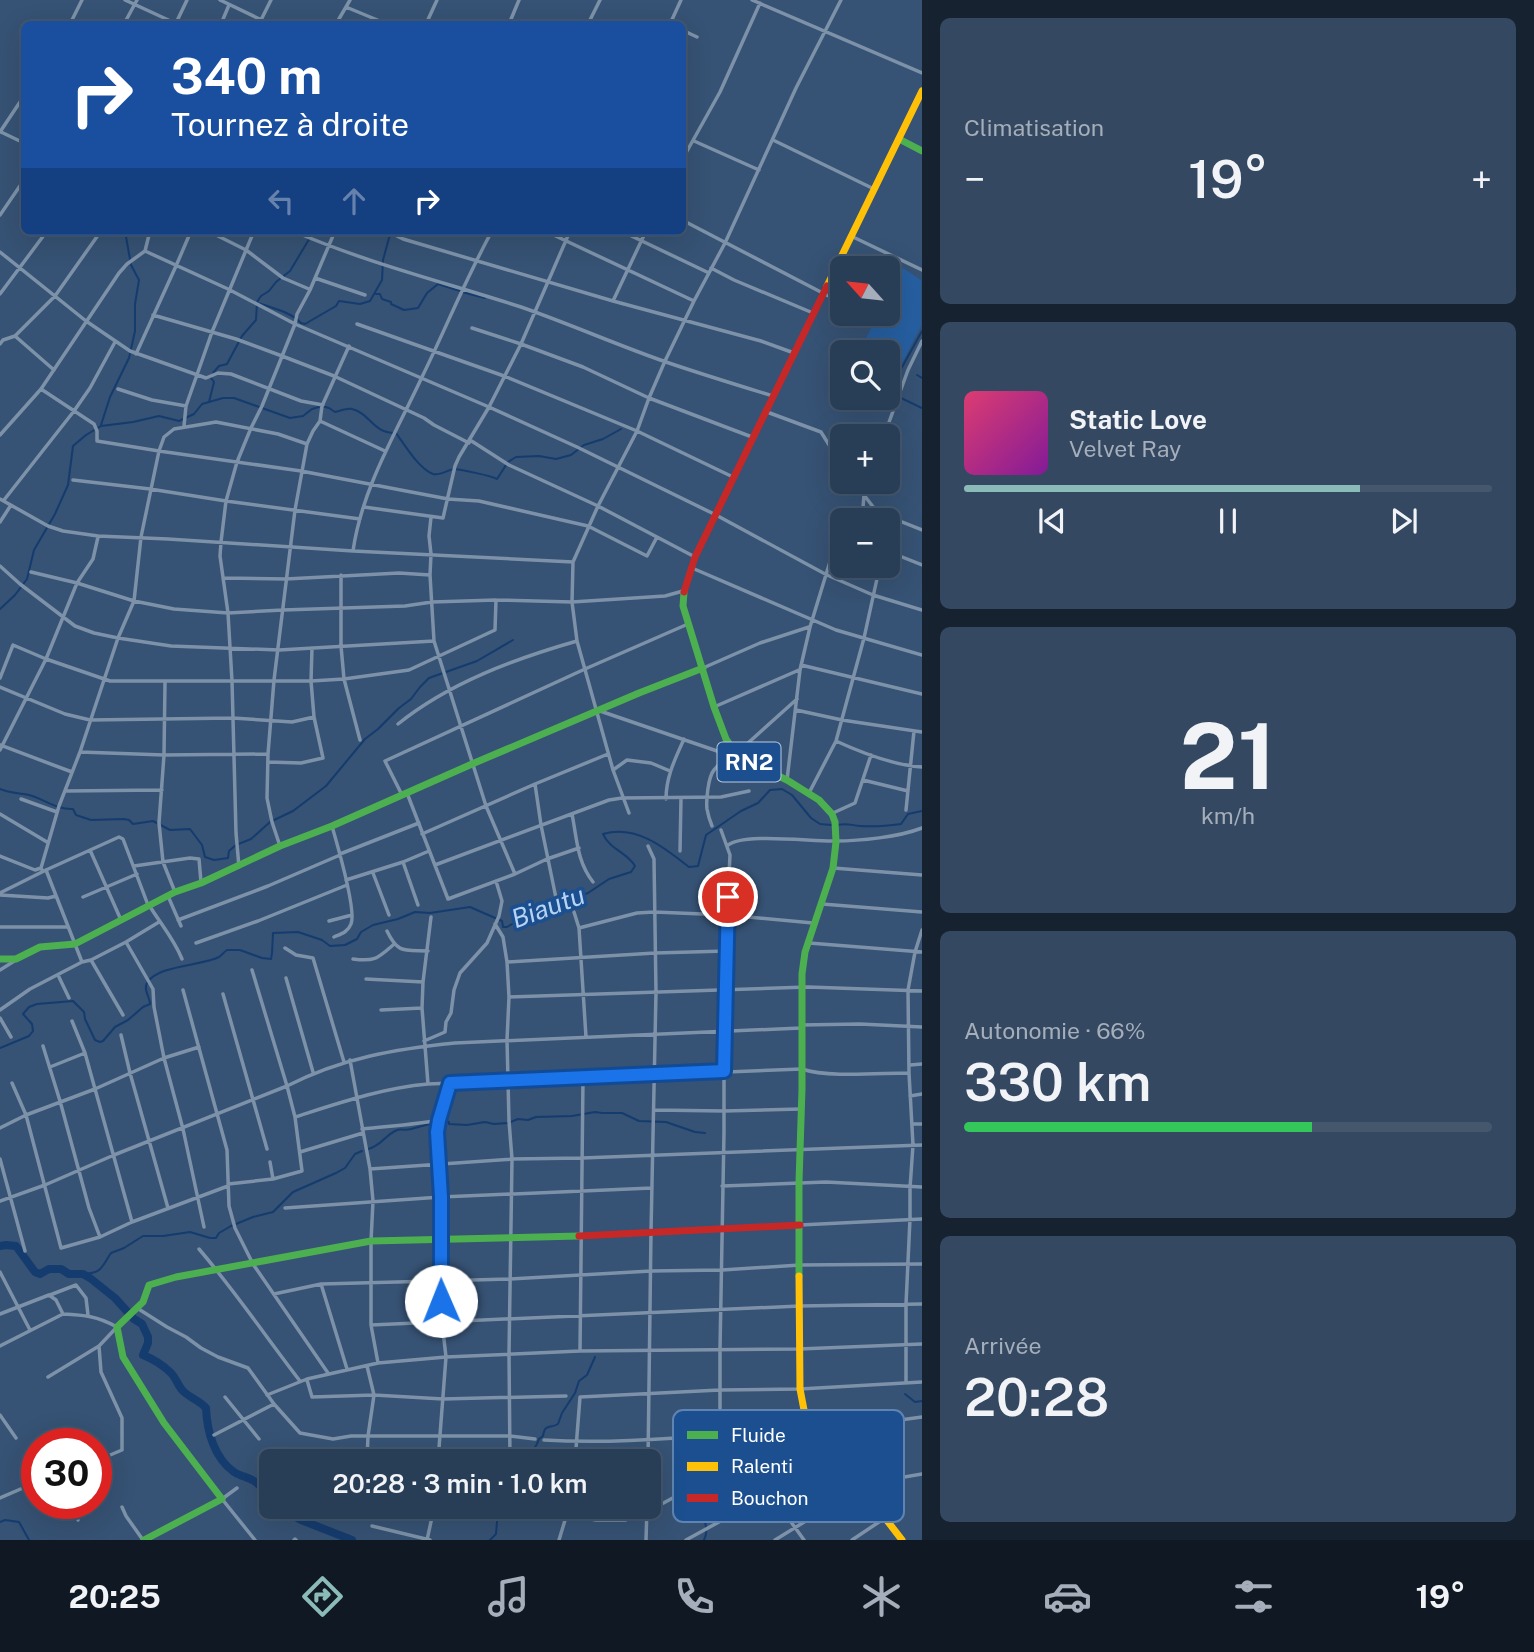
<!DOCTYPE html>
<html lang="fr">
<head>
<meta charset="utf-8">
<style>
	body { margin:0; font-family:"Public Sans",sans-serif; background:#344961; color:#f1f3f6; height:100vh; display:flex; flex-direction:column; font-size:26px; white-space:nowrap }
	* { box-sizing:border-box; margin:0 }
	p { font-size:23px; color:#a5aeba }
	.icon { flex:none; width:38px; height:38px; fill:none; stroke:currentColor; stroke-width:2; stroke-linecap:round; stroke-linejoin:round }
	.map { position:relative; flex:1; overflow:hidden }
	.details { display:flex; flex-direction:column; gap:18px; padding:18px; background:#162230; width:612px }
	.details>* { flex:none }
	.top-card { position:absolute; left:21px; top:21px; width:665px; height:214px; border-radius:10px; box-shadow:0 7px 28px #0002,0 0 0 2px #44576d; background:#1a4fa0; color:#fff; overflow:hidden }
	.needle { width:46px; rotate:297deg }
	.buttons { position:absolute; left:830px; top:256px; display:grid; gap:14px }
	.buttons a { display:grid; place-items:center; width:70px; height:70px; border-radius:10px; background:#283e57; box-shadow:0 7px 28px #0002,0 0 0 2px #44576d; font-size:35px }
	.speed { position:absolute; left:21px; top:1428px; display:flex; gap:14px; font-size:35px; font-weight:700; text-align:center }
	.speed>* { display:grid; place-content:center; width:91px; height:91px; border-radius:50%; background:#283e57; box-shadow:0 7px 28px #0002,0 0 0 2px #44576d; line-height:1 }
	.speed .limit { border:10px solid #d22; background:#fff; color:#111 }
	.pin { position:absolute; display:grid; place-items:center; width:60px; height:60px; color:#fff; margin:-30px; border:4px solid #fff; border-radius:50%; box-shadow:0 2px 7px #0007 }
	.me { position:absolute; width:77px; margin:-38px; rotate:359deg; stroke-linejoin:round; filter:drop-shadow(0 0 5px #0008) }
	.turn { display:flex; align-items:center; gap:24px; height:147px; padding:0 35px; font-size:32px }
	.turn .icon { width:91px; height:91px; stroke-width:2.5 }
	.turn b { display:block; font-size:49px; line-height:60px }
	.lanes { display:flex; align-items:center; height:66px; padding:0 35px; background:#0003; justify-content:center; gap:35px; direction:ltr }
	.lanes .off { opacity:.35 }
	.big { font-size:52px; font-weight:600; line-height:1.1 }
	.details .card { flex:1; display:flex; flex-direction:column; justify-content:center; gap:10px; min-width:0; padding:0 24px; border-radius:10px; background:#344961 }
	.details .dial { align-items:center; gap:0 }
	.dial b { font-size:91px; line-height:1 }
	.song { display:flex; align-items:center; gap:21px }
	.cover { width:84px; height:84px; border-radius:10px; background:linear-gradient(135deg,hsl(340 70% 55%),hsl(290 70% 35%)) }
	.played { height:7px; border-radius:4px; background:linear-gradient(90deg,#8bbbb9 75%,#44576d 75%) }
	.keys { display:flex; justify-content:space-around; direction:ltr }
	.heat { display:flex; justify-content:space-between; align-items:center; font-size:38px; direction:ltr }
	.charge { height:10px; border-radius:5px; background:linear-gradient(90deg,#34c759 66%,#44576d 0) }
	.trip { position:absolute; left:259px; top:1449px; width:402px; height:70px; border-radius:10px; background:#283e57; box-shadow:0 7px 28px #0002,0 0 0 2px #44576d; font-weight:600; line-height:70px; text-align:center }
	.tab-bar { display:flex; height:112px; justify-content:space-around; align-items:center; background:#101923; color:#a5aeba }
	.tab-bar .icon { width:49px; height:49px }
	.tab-bar .selected { color:#8bbbb9 }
	.tab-bar b { font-size:32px; color:#f1f3f6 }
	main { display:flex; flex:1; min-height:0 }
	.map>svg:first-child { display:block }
</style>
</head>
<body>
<main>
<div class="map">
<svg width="922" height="1540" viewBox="0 0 922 1540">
	<rect width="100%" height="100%" fill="#365274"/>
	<path fill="#265fa1" d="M903,268L921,280V326L896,375L887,370V352H859L879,313H887V297Z"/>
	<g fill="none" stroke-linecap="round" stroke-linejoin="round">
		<path stroke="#153c6e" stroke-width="2" d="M462,292L485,298
			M376,294H380L382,299L391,302V304L404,310L418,308L427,293L438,284L460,291
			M258,303C272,308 291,312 301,323L305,324L336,306L339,301L360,304L370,301L382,280L383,260L389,238L394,231
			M922,331L901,369L895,393L897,396L922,408
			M213,373L219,366L227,364L242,336L256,320L257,302L261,296L269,291L276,282L290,271L314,231
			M917,375L922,378
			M209,402L214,382L211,378
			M101,425L110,397L129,358L135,331V304L139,280L131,265L125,231
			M0,609L15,595L27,579L34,550L55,514L68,485L73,446L86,435L101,426L133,422L159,416L179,421L194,414L202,404L223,398H234L290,418L303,416L312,409L322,406L329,408L335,412C340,411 347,408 352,409C370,413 373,434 396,433C404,444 419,469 433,474C440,476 447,470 454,469C459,469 492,476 497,479L508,462L516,457L539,456L556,459L571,455L584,445L603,439L621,429
			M0,789C9,793 19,793 29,795C44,799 57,810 73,809L76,815L91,820L124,819L129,820L133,824L153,821L170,830L190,829L202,845L205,857L214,860L228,858L229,851L236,845L251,839L270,822L293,811L326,786L365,739L378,729L399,708L411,699L420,687L429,678L477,661L513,640
			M837,825C849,823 849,825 860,826C874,827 887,826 901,824L908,814L922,811
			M0,1048L29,1036L33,1031L32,1024L23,1014L29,1007L37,1004L73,1001L84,1012L85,1019L95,1040L100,1042L103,1041L115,1027L128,1020L143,1007L150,1004C150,997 143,990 147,983C157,965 202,966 219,957C222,955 224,952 227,950H240L262,958L271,959L272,953L273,933L298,932L322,940L330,946L345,945L357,939L361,932L373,925L398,919L415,912L430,913L470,907L502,921L503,927H507L535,911L557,909L573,899L588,893L609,879L631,872L635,866C627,852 610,850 603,834C636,824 665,848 689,867L698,866L706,835L741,811L758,803L770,790L782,789L792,795L811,818L820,824L831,825
			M368,1149C382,1145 383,1137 395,1131C401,1128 405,1131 411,1129C424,1126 436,1120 449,1122V1124L467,1125L485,1122L494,1124L508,1123L518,1119L528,1120L536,1117L572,1116L595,1112L602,1113H622L639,1121L666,1122L695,1132L705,1133
			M83,1274C102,1273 101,1268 111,1253L124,1248L143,1236H163L190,1232L210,1238H216L219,1233L231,1226L253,1217L273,1212L293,1192L336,1173L345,1168L355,1154L362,1151
			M905,1394L915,1402L922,1401
			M525,1461C530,1453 536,1449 539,1439L543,1436C545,1423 550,1429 558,1424L562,1413L575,1393L579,1381L587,1375L595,1357
			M697,1506C703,1517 710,1528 704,1540
			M0,1522L5,1520L19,1522L29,1540
			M490,1540L496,1534L497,1522L503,1507"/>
		<path stroke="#153c6e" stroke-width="8" d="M0,1246L6,1245L16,1246L35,1272L40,1274L49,1269H61L69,1274H83L90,1278L115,1298L134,1319L142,1324L148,1337V1343L143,1355C153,1359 162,1364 171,1373C176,1378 178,1386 183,1391C190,1398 199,1400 206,1408C207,1431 214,1458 234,1472C240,1476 248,1477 254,1481C260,1485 265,1491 271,1495
			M280,1507L286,1512L301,1520L352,1540"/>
		<path stroke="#7d92a8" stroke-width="3.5" d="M125,0L177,24
			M220,0L270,24
			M752,0L922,73
			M346,7L387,24
			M261,20L271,0
			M176,23L187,0
			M70,24L82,0
			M124,24L137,0
			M221,24L229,5
			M336,24L350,0
			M426,24L437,0
			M509,24L519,0
			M588,24L600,0
			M670,24L681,0
			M682,30L697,37
			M0,132L24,96
			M1,132L24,143
			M773,140L874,189
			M694,141L759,170
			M682,160L720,92L760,3
			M0,215L24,180
			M682,220L842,303
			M208,231L246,250L283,278L309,289
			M293,231C367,263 444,282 521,307C570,324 617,345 666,362C701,374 737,385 773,396
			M387,231L403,239L613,301L761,341L794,353
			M545,231L694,301
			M621,231L709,273
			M851,236L922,270
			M145,251L228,289L295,324L489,407L577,447L716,515L827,575L873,595L922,610
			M0,252L86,321L130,351L206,378L218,373L231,374L301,401L323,405
			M711,268L734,280L813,313
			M315,278L365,295
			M0,294L47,231
			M613,301L646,231
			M863,313L872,318
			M153,315L236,339L282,356L334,376L424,418L434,425L469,443
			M357,324L504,376L637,431L733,477
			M472,328L521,344L583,367L649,398L752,437
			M15,336L54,370
			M0,344L3,340L15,336L55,296L101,231
			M136,354L176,266L191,231
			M41,389L94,424L97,431V441L159,451L301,471L448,499L479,501L588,526L647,556L657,537
			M118,389L152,400L186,406
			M767,412L821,432L836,456L842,458
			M320,421L385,451
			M184,426L186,406L212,332L254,231
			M0,435L41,389L119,273L127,264L145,251L150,231
			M884,436L908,370L922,341
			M470,440L509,465L598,506L695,557
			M73,480L150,489L226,501L360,519
			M864,495L877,512L922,530
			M0,499L48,526L63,531L98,536L168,539L353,551L573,562
			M4,500L74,411L90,388L115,342
			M364,507L443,518L455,466L459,457L489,407L521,344L570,231
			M431,517L429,536L431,554L430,575L434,641L486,806L515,874
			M862,520L864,495L868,481
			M0,522L11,505
			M887,536L893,518
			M353,551C362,488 396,433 422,377C446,328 466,278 492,231
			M887,551L922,565
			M0,566L20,584L75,626L94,633L118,638L171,646L279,650L434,641
			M692,568L836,630L922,655
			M31,572L77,583L134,601L174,609L228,613L283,610L405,606L432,602L496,600L572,602L665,596L683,591
			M341,575V646L344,679L360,740
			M224,578L286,579L399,573L430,575
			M801,665L922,694
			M703,668L760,643L809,627
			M0,678L13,645L46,659L110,681H311L344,679L409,670L495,630L496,600
			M165,682L164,755L159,823L163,862L175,892
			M0,687L65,714L90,720L233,718L292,722L314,717
			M714,707L799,670
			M796,710L842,720L922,732
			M600,711L720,752L727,753L732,748
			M398,724C449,683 514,659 577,641
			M836,741C862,753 893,765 922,767
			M0,745L72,772
			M0,750L46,659L77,583L93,559L98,537
			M80,752L164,755L268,754
			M738,752L797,699
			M268,762L301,763L323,758L314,717L311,681L312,648
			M613,770L627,760L651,763L670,771
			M787,780L800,670L810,627L836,542
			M863,780L908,791
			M535,784L541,825L556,898
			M66,791L162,790
			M407,793L448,899L515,874L547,859L579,848
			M809,793L836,741L864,638L880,565
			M402,795L385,761L585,669L688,624
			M21,799L57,812
			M666,799C666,777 675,759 684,739
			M906,810L914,731
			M629,813L613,770L577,641L572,602L573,562L598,506L637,431L649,398L665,361L694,301L725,243L796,88L841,0
			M833,813L855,803L871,755
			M0,814L47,842
			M572,814C577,839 577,862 593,882
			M332,826C337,844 357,910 351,924C348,932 341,934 334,937
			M712,826C710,821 708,815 707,809C706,801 708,777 714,770C719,764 723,760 727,753
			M422,834L535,784L608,754
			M280,846L272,822L267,798L268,754L274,680L295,510L307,444L313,431L320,421L322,406L349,346
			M648,846L654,859L656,992L651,1232L648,1461
			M727,846C742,832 813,842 835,841C860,841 899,837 922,828
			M90,850L121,920
			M680,851L681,798
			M340,854L419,823
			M0,856L35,870L41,868L42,870
			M403,862L418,905
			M435,865L609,800L622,798L721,797L749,791
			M134,866L190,858L199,859L201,882
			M239,867L236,833L232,681L228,613L220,556L221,542L226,501L237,462L251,428L262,406L295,324L297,314L310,290L335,231
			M41,868L59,806L80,752L118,638L134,601L141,537L159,451L164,437L174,429L216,422L278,434L307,444
			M833,868L922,875
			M46,870L82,962L91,960L123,1015
			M373,873L389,915
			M346,880L403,862L429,851
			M0,893L46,870L119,837L123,839L148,905
			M0,895L48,898L56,896
			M168,896L181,926
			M83,897L137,874
			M822,904L922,912
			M149,905C160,923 174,939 182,959
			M574,912L579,928L586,1037
			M178,920L268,886L340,855
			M329,921L352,915
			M495,924L503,937L507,962L509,997L507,1040L509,1121L512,1159L509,1354L510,1461
			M0,927H68
			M579,928L637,913L654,912L727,915L813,923
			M387,931C398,954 404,950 428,951
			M126,942L153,989L154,1007L164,1058L183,1129L204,1227
			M196,943L258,921L347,885
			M809,943L922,952
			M285,948L296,955L313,958L344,1062
			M353,959C375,962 378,958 393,945
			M91,960L126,942L159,922
			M507,962L655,953L727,951
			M0,970L16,960
			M58,975L69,998
			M286,978L313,1072
			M366,979L423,982
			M183,990L227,1150L229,1206L235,1228L253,1264L328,1373
			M223,994L267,1149
			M509,997L808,987L922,991
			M0,1010L30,989L82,962
			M381,1010L422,1008
			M0,1018L11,1037
			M72,1021L85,1053L132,1222
			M801,1025L860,1024L922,1027
			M121,1035L130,1073L168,1208
			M424,1041L445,1032L446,1022L451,1013L454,990L460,973L487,943L499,916L502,901L496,881
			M43,1046L60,1101L89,1208L100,1237
			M350,1060L370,1169L373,1201L371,1241V1325L378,1363
			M910,1065L922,1064
			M50,1067L85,1053
			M12,1083L26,1115L61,1248L100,1237L132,1222L228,1186
			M428,1084L422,1008L423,982L431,917
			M910,1096L922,1094
			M654,1110L724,1111L801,1109
			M295,1117C339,1103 382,1088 428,1084L802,1069C828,1078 880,1073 909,1073
			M912,1124H922
			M0,1128L26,1115L95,1089L164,1058L199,1047
			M362,1129C388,1126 413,1125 439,1120
			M300,1152L363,1133
			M0,1159L25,1251
			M270,1162L273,1179
			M370,1169L512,1159L582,1158L922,1145
			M228,1184L273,1179L302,1171L295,1117L287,1086L252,970
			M722,1186L826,1182L922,1187
			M0,1201L45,1185L114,1155L287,1086C342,1058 395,1049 455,1043L801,1028
			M285,1208L441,1197L652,1188
			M800,1225L922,1219
			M199,1249C235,1291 266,1337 300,1381
			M0,1272L30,1330
			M321,1284L347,1369
			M274,1294L321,1284L510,1279L651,1271L722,1270L800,1265L922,1264
			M50,1295L76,1285L86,1298L88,1315
			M137,1308L167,1327L186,1337L201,1348L218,1357L248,1368L274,1404L300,1433L333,1439L351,1436H510L535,1439
			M0,1314L49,1295L56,1300L63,1314C84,1315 97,1316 117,1327L99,1346L101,1372L122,1418V1450L96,1461
			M371,1325L800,1306L922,1304
			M0,1346L63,1314
			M580,1351L583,1078
			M367,1366L374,1395L368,1436L367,1461
			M48,1377L99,1346
			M307,1380L312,1397L374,1395L443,1399L566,1396
			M906,1382V1304L910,1219V1188L913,1145L909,1073L908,990L915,952L922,930
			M267,1395L307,1379L378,1363L446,1357L580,1351L799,1349L922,1344
			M225,1397L259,1439
			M0,1415L16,1438
			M817,1426L836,1418L871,1411
			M720,1433V1349L724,1132V1031L727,915L730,855L721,830
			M734,1434C753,1472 779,1505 804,1540
			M214,1435L274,1404
			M544,1440C634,1445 724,1434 813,1424
			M438,1461L446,1357L442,1322L440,1280L441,1197L437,1132L439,1120L450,1083
			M575,1461L580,1397L720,1390L800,1389L922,1382
			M237,1488L222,1499L255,1540
			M0,1498L37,1482
			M72,1503L78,1520
			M122,1507L126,1516L143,1540
			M363,1507L383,1509L391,1507
			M416,1507L549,1511L596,1520H625L647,1512L746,1458
			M372,1526L430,1540
			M294,1540L295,1539L296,1540
			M427,1540L434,1508
			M559,1540L569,1507
			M646,1540L647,1507
			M686,1540L770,1494L844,1448L900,1420L922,1417
			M775,1540L861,1487L881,1481L922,1474
			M852,1540L885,1518"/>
		<path stroke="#4caf50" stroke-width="7" d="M899,139L922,151
			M684,592L683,606L714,707L726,739L732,748L746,761L787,780L819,800L832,814L835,822L836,842L833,868L805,952L802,974V1089L799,1182V1276
			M0,959H16L40,947L75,944L175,892L201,883L280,846L332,826L472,764L639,693L703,668
			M144,1540L222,1499L164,1423L123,1357L117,1327L143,1302L149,1285L176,1277L371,1241L579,1236"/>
		<path stroke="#ffc107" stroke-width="7" d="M827,286L922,91
			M799,1276L800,1389L804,1410L813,1424L902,1540"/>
		<path stroke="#c62828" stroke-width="7" d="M684,592L695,557L827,286
			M579,1236L800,1225"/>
	</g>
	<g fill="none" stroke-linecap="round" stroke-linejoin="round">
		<g stroke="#114b97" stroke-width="18">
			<path id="route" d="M441,1301V1197L437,1132L439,1120L450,1083L724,1071L728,897"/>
		</g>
		<use href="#route" stroke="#1a73e8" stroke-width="12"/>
	</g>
	<g text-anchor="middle" stroke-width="7" stroke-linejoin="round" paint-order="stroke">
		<rect fill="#1b4f8f" stroke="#bbcadd" stroke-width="2" x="717.5" y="742.5" width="63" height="39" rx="5"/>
		<g font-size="23" font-weight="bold" fill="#fff">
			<text x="749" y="770">RN2</text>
		</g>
		<g font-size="26" font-style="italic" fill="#b5d3f5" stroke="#1b4f8f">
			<text transform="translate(548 907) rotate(-20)" y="9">Biautu</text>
		</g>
	</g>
	<rect x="673" y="1410" width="231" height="112" rx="10" fill="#1b4f8f" stroke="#5f84b1" stroke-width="2"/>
	<rect x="687" y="1431" width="31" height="8" fill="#4caf50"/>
	<rect x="687" y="1462" width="31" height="9" fill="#ffc107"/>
	<rect x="687" y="1494" width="31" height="8" fill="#c62828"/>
	<g font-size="19" fill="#fff">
		<text x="731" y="1442">Fluide</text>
		<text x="731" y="1473">Ralenti</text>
		<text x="731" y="1505">Bouchon</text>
	</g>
</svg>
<div class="buttons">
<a><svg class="needle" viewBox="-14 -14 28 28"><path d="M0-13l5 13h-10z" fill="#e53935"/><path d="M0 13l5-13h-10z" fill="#a5aeba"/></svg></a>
<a><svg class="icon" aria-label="search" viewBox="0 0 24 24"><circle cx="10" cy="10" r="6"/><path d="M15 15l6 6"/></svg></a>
<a>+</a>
<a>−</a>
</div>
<div class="speed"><div class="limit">30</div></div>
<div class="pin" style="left:728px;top:897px;background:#d93025"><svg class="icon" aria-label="arrive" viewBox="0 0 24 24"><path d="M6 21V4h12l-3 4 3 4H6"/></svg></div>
<svg class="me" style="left:441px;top:1301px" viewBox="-20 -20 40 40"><circle r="19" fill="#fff"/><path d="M0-13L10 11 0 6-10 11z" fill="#1a73e8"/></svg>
<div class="trip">20:28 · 3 min · 1.0 km</div>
<div class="top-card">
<div class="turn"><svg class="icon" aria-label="right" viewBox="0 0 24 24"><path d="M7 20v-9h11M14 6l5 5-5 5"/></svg><div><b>340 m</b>Tournez à droite</div></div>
<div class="lanes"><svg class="icon off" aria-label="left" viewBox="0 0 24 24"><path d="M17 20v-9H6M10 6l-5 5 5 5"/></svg><svg class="icon off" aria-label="ahead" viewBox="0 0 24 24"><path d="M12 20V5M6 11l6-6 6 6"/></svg><svg class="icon" aria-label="right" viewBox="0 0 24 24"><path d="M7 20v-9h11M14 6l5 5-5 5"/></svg></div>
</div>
</div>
<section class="details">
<div class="card"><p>Climatisation</p>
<div class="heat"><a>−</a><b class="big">19°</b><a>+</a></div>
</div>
<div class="card">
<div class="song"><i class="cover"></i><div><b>Static Love</b><p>Velvet Ray</p></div></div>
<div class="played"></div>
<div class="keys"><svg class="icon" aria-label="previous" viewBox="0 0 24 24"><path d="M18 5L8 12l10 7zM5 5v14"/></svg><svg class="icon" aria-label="pause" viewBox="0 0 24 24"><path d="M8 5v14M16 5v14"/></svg><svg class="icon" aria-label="next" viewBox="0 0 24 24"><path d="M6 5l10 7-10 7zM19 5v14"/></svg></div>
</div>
<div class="card dial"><b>21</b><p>km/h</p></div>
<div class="card"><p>Autonomie · 66%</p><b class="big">330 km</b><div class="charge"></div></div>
<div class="card"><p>Arrivée</p><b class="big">20:28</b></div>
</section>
</main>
<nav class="tab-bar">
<b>20:25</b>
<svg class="icon selected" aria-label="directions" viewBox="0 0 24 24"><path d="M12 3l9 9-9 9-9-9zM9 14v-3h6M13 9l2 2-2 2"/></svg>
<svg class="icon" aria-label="music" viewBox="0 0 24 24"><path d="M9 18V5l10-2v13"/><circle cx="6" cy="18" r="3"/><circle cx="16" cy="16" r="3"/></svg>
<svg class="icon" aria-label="phone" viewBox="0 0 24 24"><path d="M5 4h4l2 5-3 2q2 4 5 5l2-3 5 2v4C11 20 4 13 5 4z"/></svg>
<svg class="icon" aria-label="climate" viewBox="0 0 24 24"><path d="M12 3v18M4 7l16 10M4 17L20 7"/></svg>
<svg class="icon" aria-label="car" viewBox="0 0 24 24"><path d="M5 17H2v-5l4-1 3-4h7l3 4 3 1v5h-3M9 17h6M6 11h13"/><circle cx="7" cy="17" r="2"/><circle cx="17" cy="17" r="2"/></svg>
<svg class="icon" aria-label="filters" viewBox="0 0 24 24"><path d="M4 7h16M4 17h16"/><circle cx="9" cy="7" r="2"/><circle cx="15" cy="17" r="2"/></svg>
<b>19°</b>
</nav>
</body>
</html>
